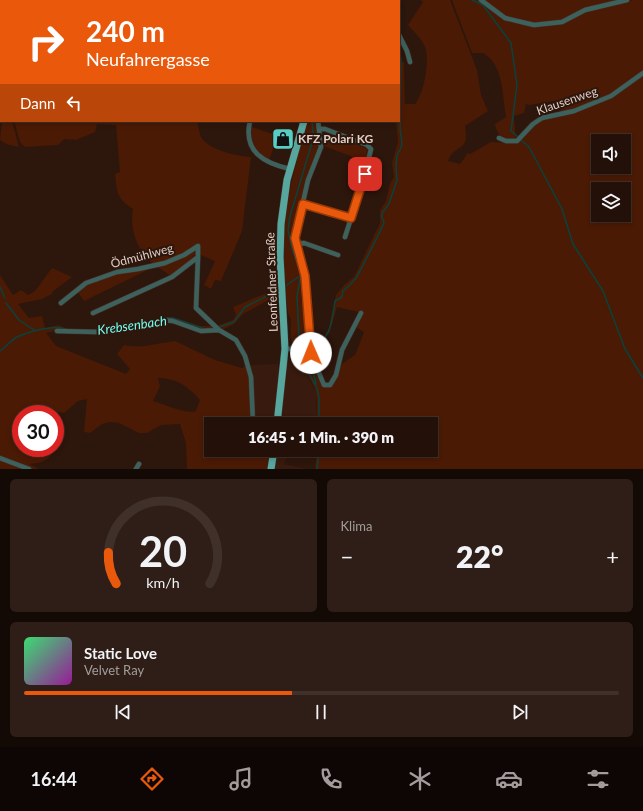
<!DOCTYPE html>
<html lang="de">
<head>
<meta charset="utf-8">
<style>
	body { margin:0; font-family:Lato,sans-serif; background:#2e1e17; color:#f1f3f6; height:100vh; display:flex; flex-direction:column; font-size:15px; white-space:nowrap }
	* { box-sizing:border-box; margin:0 }
	p { font-size:13px; color:#a29d9c }
	.icon { flex:none; width:22px; height:22px; fill:none; stroke:currentColor; stroke-width:2; stroke-linecap:round; stroke-linejoin:round }
	.map { position:relative; height:469px; overflow:hidden }
	.drawer { display:flex; flex-direction:column; gap:10px; padding:10px; background:#130905; flex:1 }
	.drawer>* { flex:none }
	.banner { position:absolute; left:0px; top:0px; width:400px; height:122px; box-shadow:0 2px 6px #0003,0 0 0 1px #3f302a; background:#ea580c; color:#fff; overflow:hidden }
	.tools { position:absolute; left:591px; top:134px; display:grid; gap:8px }
	.tools a { display:grid; place-items:center; width:40px; height:40px; border-radius:0px; background:#221009; box-shadow:0 2px 6px #0003,0 0 0 1px #3f302a; font-size:20px }
	.speed { position:absolute; left:12px; top:405px; display:flex; gap:8px; font-size:20px; font-weight:700; text-align:center }
	.speed>* { display:grid; place-content:center; width:52px; height:52px; border-radius:50%; background:#221009; box-shadow:0 2px 6px #0003,0 0 0 1px #3f302a; line-height:1 }
	.speed .limit { border:6px solid #d22; background:#fff; color:#111 }
	.pin { position:absolute; display:grid; place-items:center; width:34px; height:34px; color:#fff; margin:-17px; border-radius:8px; box-shadow:0 2px 6px #0006 }
	.me { position:absolute; width:44px; margin:-22px; rotate:359deg; stroke-linejoin:round; filter:drop-shadow(0 0 3px #0008) }
	.turn { display:flex; align-items:center; gap:14px; height:84px; padding:0 20px; font-size:18px }
	.turn .icon { width:52px; height:52px; stroke-width:2.5 }
	.turn b { display:block; font-size:28px; line-height:34px }
	.then { display:flex; align-items:center; height:38px; padding:0 20px; background:#0003; gap:8px; font-size:15px }
	.big { font-size:30px; font-weight:800; line-height:1.1 }
	.drawer .card { flex:1; display:flex; flex-direction:column; justify-content:center; gap:6px; min-width:0; padding:0 14px; border-radius:6px; background:#2e1e17 }
	.drawer .dial { align-items:center; gap:0 }
	.dial svg { height:104px; overflow:visible; fill:none; stroke:#3f302a; stroke-width:7; stroke-linecap:round; text-anchor:middle }
	.dial text { fill:#f1f3f6; stroke:none }
	.song { display:flex; align-items:center; gap:12px }
	.cover { width:48px; height:48px; border-radius:6px; background:linear-gradient(135deg,hsl(140 70% 55%),hsl(300 70% 35%)) }
	.played { height:4px; border-radius:2px; background:linear-gradient(90deg,#ea580c 45%,#3f302a 45%) }
	.keys { display:flex; justify-content:space-around; direction:ltr }
	.heat { display:flex; justify-content:space-between; align-items:center; font-size:22px; direction:ltr }
	.drawer .tiles { flex:1; display:grid; gap:10px; grid-template-columns:1fr 1fr }
	.card:last-child { grid-column:span 2 }
	.trip { position:absolute; left:204px; top:417px; width:234px; height:40px; border-radius:0px; background:#221009; box-shadow:0 2px 6px #0003,0 0 0 1px #3f302a; font-weight:800; line-height:40px; text-align:center }
	.tabs { display:flex; height:64px; justify-content:space-around; align-items:center; background:#0e0604; color:#a29d9c }
	.tabs .icon { width:28px; height:28px }
	.tabs .active { color:#ea580c }
	.tabs b { font-size:18px; color:#f1f3f6 }
	.map>svg:first-child { display:block }
</style>
</head>
<body>
<div class="map">
<svg width="643" height="469" viewBox="0 0 643 469">
	<rect width="100%" height="100%" fill="#2d160c"/>
	<path fill="#381a0e" d="M298,348L299,360L316,392V421L313,424H280L288,359L292,352Z
		M278,364L279,374L273,424H254L253,385L250,365Z
		M277,450L290,451L284,464L308,469H274Z"/>
	<path fill="#4a1a04" fill-rule="evenodd" d="M421,0H450L477,70L481,95L488,111L465,126C470,154 455,142 448,161L460,164L468,153L470,154L491,142L514,143L540,120L612,97L643,74V469H315L317,450H431V424H316C316,412 319,398 314,387C306,368 299,372 298,348L308,342L309,356L320,382L322,385L328,387L343,363L355,355L364,332L356,327L363,313L337,307L329,335L328,332L336,295L345,284L354,277L380,223V210L386,201L390,184L394,177L392,163L398,142L396,121H399V63L404,62L405,104H415C424,95 431,56 424,45C421,38 413,31 408,25L423,2ZM598,141H624V167H598ZM598,189H624V215H598Z
		M452,0H479L511,21L539,27L558,24L584,12L633,0H643V72C616,93 595,105 561,112L559,100L529,105L526,104L524,113L514,116L516,140C505,141 497,136 495,124L506,117C502,95 504,65 483,53H472Z
		M484,0H623C585,10 548,34 508,18C500,15 491,6 484,0Z
		M2,121H12L19,147L6,144L0,140Z
		M14,121H198C198,126 199,132 201,137C208,150 237,156 251,157L242,231L221,281L215,280L211,289L204,285L215,261L201,255H195L185,266L171,276L156,266L84,301L77,291C101,275 128,271 156,266C138,253 129,231 133,209C116,198 117,192 115,174L120,172L116,125L97,124L95,132L76,140L64,139L58,145L25,147L20,142Z
		M308,121H315L319,145L307,176L293,237V243L303,275L301,299L308,333L304,340L295,343L291,341V320L288,313C286,294 283,274 283,254C284,208 294,165 308,121Z
		M252,127L278,136L269,160C256,152 250,142 252,127Z
		M327,132L367,149L366,162L324,146Z
		M52,268L72,277L52,292V294L42,299L18,304L29,318L42,316L45,328L59,325L68,329H95L112,325H125L152,321L164,317L175,318L200,326H213L216,329H201L173,320L105,330L55,331L46,333L56,346L126,374L130,369L117,354L124,345C141,349 158,343 175,341L215,360L242,368L247,365L250,383L251,424H211V450H266L270,451L267,469H187L186,443L180,424L161,425L147,433H139L119,423L110,422L102,424L90,433L84,432L87,399L78,401L64,413L55,411L54,414H21V448H54C51,461 41,463 29,464L39,469H0V275L13,295L21,290L28,295L35,291ZM158,378C176,378 188,386 200,400L196,411C187,415 164,404 153,401L160,386Z
		M278,288V295L243,314L234,324L222,330L216,326L233,320L236,315L233,307Z"/>
	<g fill="none" stroke-linecap="round" stroke-linejoin="round">
		<path stroke="#08433e" stroke-width="1.5" d="M472,0L483,5L511,43L517,85L511,131L518,137
			M336,1V0
			M399,47V48
			M312,121L313,132L311,146L290,216L288,230L292,249L301,275L297,296L300,357L317,388L319,399V424
			M521,140L529,147L562,209L573,244L603,291L625,349L643,378
			M0,287L5,298
			M284,287L301,275
			M6,303L19,320L34,330
			M165,318H173L205,329
			M219,327L234,322L245,307L279,290
			M95,330L108,326H126L148,322
			M0,351C6,347 11,340 17,337C28,332 55,324 65,329
			M312,354C331,332 331,329 335,301L342,297L343,291C348,287 352,283 356,278C359,273 384,225 384,222C383,219 381,218 382,213L389,204L397,180L396,167L397,155L401,148L402,143L400,129L401,58
			M311,357C309,366 315,374 316,384
			M317,469L319,450"/>
		<g stroke="#463026" stroke-width="5.5">
			<path id="minor" d="M141,0L142,1
				M258,0V1
				M286,0V1
				M339,0L340,1
				M388,0V1
				M481,0L505,18L534,25L562,22L585,10L627,0
				M324,1V0
				M399,35L407,51L410,62
				M250,121C243,152 264,163 290,169
				M318,121L321,147L308,180L295,237L305,273L311,354L324,385H330L336,375L342,350L361,313
				M319,129H325L367,145L371,149L364,178L345,237
				M499,138L506,141H517L533,124L542,118L574,111L611,96L643,73
				M303,204L351,218
				M296,244L304,243L338,255
				M61,303L86,283L117,272L138,269L165,263L184,255L198,246V257
				M93,313L172,277L198,257L196,308L219,330L236,340L245,356L251,377L253,424
				M57,331L97,332L127,329L164,320L173,321L201,331L219,330
				M285,349C295,349 305,345 310,336
				M0,458L29,469
				M136,469L139,464"/>
		</g>
		<g stroke="#463026" stroke-width="8">
			<path id="primary" d="M366,1L367,0
				M277,424L285,349L280,257L281,224L287,180L304,121
				M271,469L274,450"/>
		</g>
		<use href="#minor" stroke="#3d615d" stroke-width="4.5"/>
		<use href="#primary" stroke="#57a79f" stroke-width="7"/>
	</g>
	<g fill="none" stroke-linecap="round" stroke-linejoin="round">
		<g stroke="#983908" stroke-width="10">
			<path id="route" d="M311,353L305,276L295,238L303,204L351,218L365,174"/>
		</g>
		<use href="#route" stroke="#ea580c" stroke-width="7"/>
	</g>
	<defs>
		<g id="shop-square" transform="scale(1.15)"><rect x="-9" y="-9" width="18" height="18" rx="4" fill="#56cec3" stroke="#2d160c"/><path d="M-5-2.5h2.3a2.7 3.5 0 0 1 5.4 0H5L5.5 6h-11ZM-1.5-2.5h3a1.5 2.3 0 0 0-3 0Z" fill="#111"/></g>
	</defs>
	<g fill-rule="evenodd">
		<use href="#shop-square" x="283" y="139"/>
	</g>
	<g text-anchor="middle" stroke-width="4" stroke-linejoin="round" paint-order="stroke">
		<g font-size="12" fill="#dfcfc8" stroke="#2d160c">
			<text transform="translate(567 101) rotate(-19)" y="4">Klausenweg</text>
			<text transform="translate(142 256) rotate(-15)" y="4">Ödmühlweg</text>
			<text transform="translate(272 282) rotate(-92)" y="4">Leonfeldner Straße</text>
		</g>
		<g font-size="12" font-weight="bold" fill="#dfcfc8" stroke="#2d160c" text-anchor="start">
			<text x="298" y="143">KFZ Polari KG</text>
		</g>
		<g font-size="13" font-style="italic" fill="#71fef1" stroke="#2d160c">
			<text transform="translate(132 325) rotate(-8)" y="5">Krebsenbach</text>
		</g>
	</g>
</svg>
<div class="tools">
<a><svg class="icon" aria-label="sound" viewBox="0 0 24 24"><path d="M4 9h4l5-4v14l-5-4H4zM17 9q2 3 0 6"/></svg></a>
<a><svg class="icon" aria-label="layers" viewBox="0 0 24 24"><path d="M12 4l9 5-9 5-9-5zM3 14l9 5 9-5"/></svg></a>
</div>
<div class="speed"><div class="limit">30</div></div>
<div class="pin" style="left:365px;top:174px;background:#d93025"><svg class="icon" aria-label="arrive" viewBox="0 0 24 24"><path d="M6 21V4h12l-3 4 3 4H6"/></svg></div>
<svg class="me" style="left:311px;top:353px" viewBox="-20 -20 40 40"><circle r="19" fill="#fff"/><path d="M0-13L10 11 0 6-10 11z" fill="#ea580c"/></svg>
<div class="trip">16:45 · 1 Min. · 390 m</div>
<div class="banner">
<div class="turn"><svg class="icon" aria-label="right" viewBox="0 0 24 24"><path d="M7 20v-9h11M14 6l5 5-5 5"/></svg><div><b>240 m</b>Neufahrergasse</div></div>
<div class="then">Dann<svg class="icon" aria-label="left" viewBox="0 0 24 24"><path d="M17 20v-9H6M10 6l-5 5 5 5"/></svg></div>
</div>
</div>
<section class="drawer">
<div class="tiles">
<div class="card dial"><svg viewBox="0 0 100 80">
<path d="M14 69A42 42 0 1 1 86 69"/>
<path d="M14 69A42 42 0 0 1 8 45" stroke="#ea580c"/>
<text x="50" y="56" font-size="32" font-weight="700">20</text>
<text x="50" y="72" font-size="11">km/h</text>
</svg></div>
<div class="card"><p>Klima</p>
<div class="heat"><a>−</a><b class="big">22°</b><a>+</a></div>
</div>
<div class="card">
<div class="song"><i class="cover"></i><div><b>Static Love</b><p>Velvet Ray</p></div></div>
<div class="played"></div>
<div class="keys"><svg class="icon" aria-label="previous" viewBox="0 0 24 24"><path d="M18 5L8 12l10 7zM5 5v14"/></svg><svg class="icon" aria-label="pause" viewBox="0 0 24 24"><path d="M8 5v14M16 5v14"/></svg><svg class="icon" aria-label="next" viewBox="0 0 24 24"><path d="M6 5l10 7-10 7zM19 5v14"/></svg></div>
</div>
</div>
</section>
<nav class="tabs">
<b>16:44</b>
<svg class="icon active" aria-label="directions" viewBox="0 0 24 24"><path d="M12 3l9 9-9 9-9-9zM9 14v-3h6M13 9l2 2-2 2"/></svg>
<svg class="icon" aria-label="music" viewBox="0 0 24 24"><path d="M9 18V5l10-2v13"/><circle cx="6" cy="18" r="3"/><circle cx="16" cy="16" r="3"/></svg>
<svg class="icon" aria-label="phone" viewBox="0 0 24 24"><path d="M5 4h4l2 5-3 2q2 4 5 5l2-3 5 2v4C11 20 4 13 5 4z"/></svg>
<svg class="icon" aria-label="climate" viewBox="0 0 24 24"><path d="M12 3v18M4 7l16 10M4 17L20 7"/></svg>
<svg class="icon" aria-label="car" viewBox="0 0 24 24"><path d="M5 17H2v-5l4-1 3-4h7l3 4 3 1v5h-3M9 17h6M6 11h13"/><circle cx="7" cy="17" r="2"/><circle cx="17" cy="17" r="2"/></svg>
<svg class="icon" aria-label="filters" viewBox="0 0 24 24"><path d="M4 7h16M4 17h16"/><circle cx="9" cy="7" r="2"/><circle cx="15" cy="17" r="2"/></svg>
</nav>
</body>
</html>
